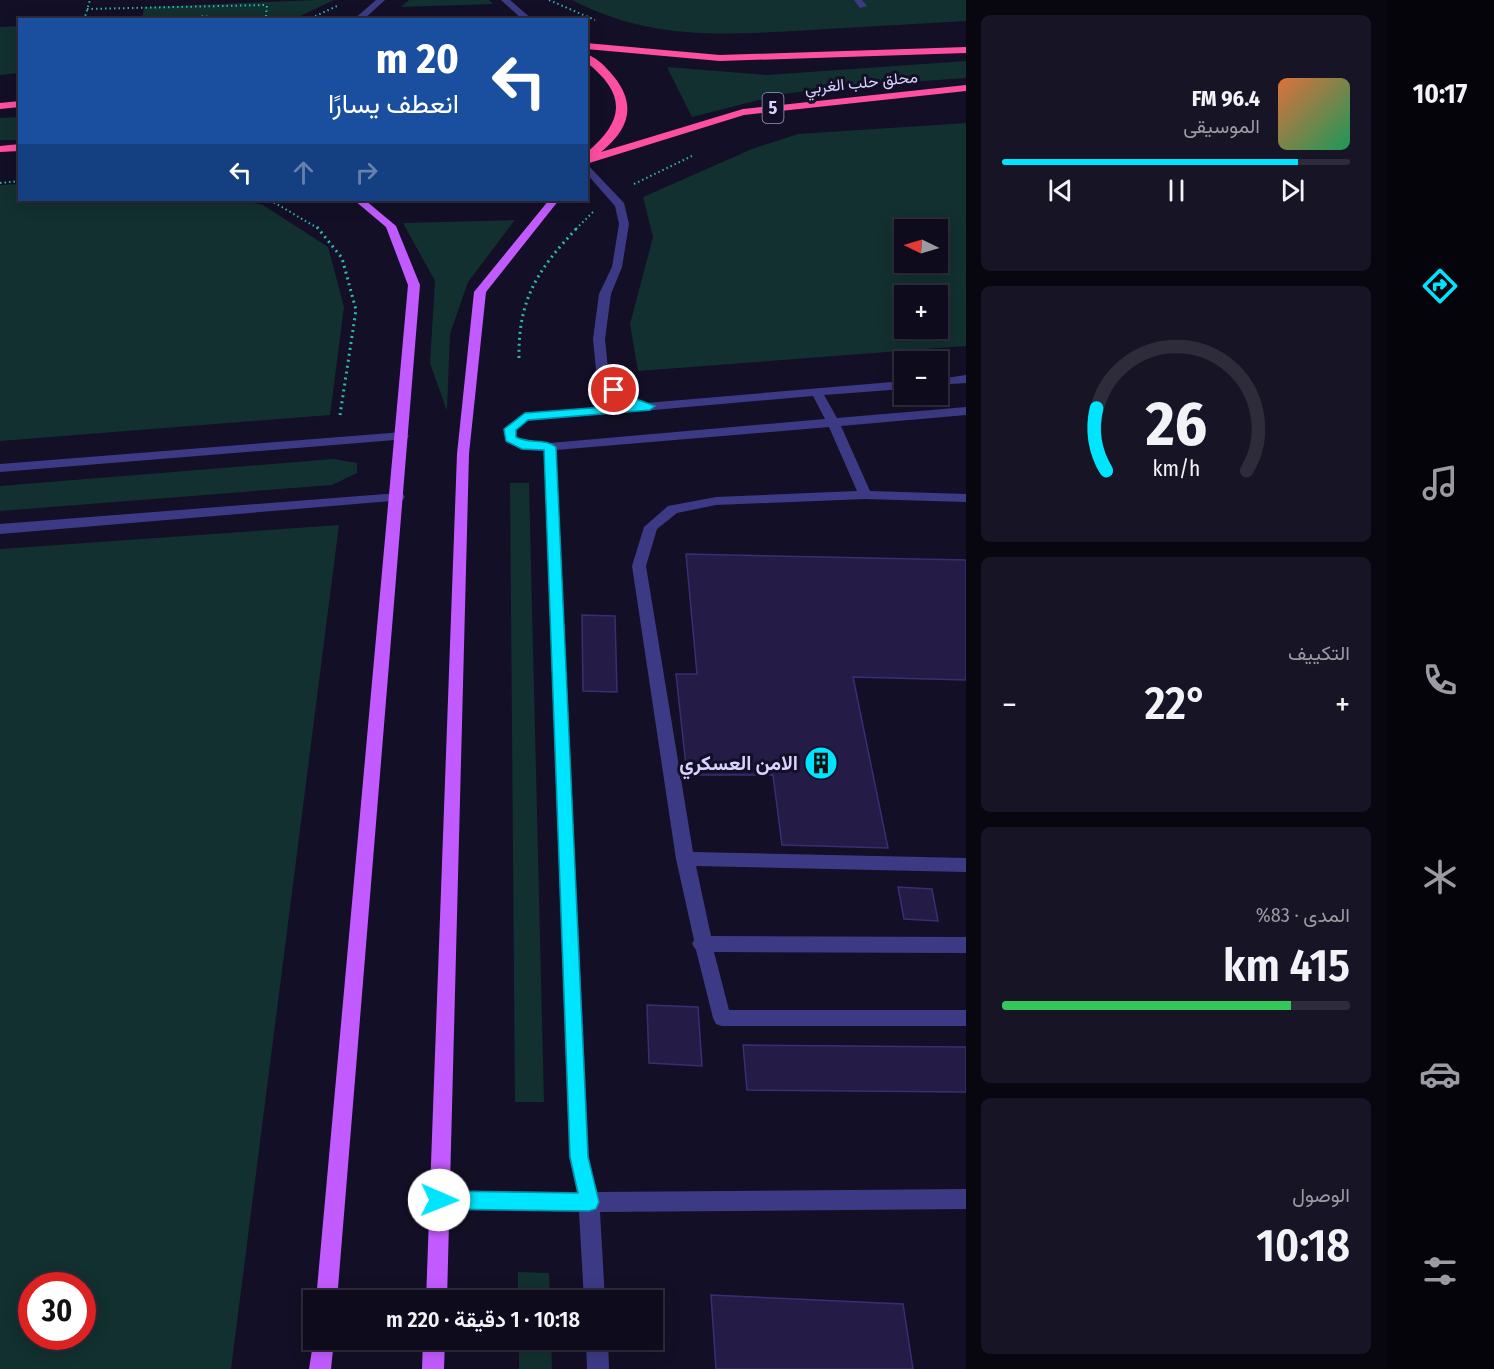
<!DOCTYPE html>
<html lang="ar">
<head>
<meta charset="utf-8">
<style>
	body { margin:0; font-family:"Fira Sans Condensed",Vazirmatn,sans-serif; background:#171425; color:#f1f3f6; direction:rtl; height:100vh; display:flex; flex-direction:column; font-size:22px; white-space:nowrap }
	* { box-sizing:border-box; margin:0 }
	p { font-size:20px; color:#9b9ba3 }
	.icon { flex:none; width:33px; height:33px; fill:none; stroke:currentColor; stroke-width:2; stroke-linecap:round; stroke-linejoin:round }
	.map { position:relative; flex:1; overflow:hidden; direction:ltr }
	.details { display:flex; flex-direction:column; gap:15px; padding:15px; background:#08060f; width:420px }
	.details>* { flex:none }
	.hud { position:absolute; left:18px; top:18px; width:570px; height:183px; border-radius:0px; box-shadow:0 3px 15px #0003,0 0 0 2px #2e2b3b; direction:rtl; background:#1a4fa0; color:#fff; overflow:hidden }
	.needle { width:39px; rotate:275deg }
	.tools { position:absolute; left:894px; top:219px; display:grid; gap:12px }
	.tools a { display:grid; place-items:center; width:54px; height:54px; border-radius:0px; background:#0e0b1c; box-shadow:0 3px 15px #0003,0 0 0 2px #2e2b3b; font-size:30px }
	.speed { position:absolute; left:18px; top:1272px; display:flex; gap:12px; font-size:30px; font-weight:700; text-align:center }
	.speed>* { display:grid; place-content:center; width:78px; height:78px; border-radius:50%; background:#0e0b1c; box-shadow:0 3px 15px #0003,0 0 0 2px #2e2b3b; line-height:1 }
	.speed .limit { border:9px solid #d22; background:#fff; color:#111 }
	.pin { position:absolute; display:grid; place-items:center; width:51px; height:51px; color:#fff; margin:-26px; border:3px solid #fff; border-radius:50%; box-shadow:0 2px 6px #0007 }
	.me { position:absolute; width:66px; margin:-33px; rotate:91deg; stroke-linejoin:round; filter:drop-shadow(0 0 4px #0008) }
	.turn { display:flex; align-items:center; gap:21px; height:126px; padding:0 30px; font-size:27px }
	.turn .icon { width:78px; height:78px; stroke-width:2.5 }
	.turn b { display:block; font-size:42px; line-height:51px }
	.lanes { display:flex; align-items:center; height:57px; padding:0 30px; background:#0003; justify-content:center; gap:30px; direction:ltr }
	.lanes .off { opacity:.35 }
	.big { font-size:45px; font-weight:600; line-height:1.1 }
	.details .card { flex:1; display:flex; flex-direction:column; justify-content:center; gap:9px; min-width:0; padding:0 21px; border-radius:9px; background:#171425 }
	.details .dial { align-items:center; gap:0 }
	.dial svg { height:156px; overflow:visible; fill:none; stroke:#2e2b3b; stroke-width:7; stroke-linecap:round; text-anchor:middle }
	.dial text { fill:#f1f3f6; stroke:none }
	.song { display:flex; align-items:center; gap:18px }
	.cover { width:72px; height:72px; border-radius:9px; background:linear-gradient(135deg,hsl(20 70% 55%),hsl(150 70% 35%)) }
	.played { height:6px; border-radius:3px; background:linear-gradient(90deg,#00e5ff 85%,#2e2b3b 85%) }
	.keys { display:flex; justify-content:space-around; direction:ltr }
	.heat { display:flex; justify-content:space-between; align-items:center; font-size:33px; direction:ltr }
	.charge { height:9px; border-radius:4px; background:linear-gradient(90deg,#34c759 83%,#2e2b3b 0) }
	.trip { position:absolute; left:303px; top:1290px; width:360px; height:60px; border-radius:0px; background:#0e0b1c; box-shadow:0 3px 15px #0003,0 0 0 2px #2e2b3b; font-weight:600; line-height:60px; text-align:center; direction:rtl }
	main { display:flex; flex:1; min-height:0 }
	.tabs { display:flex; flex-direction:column; width:108px; justify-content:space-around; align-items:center; background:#06040b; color:#9b9ba3 }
	.tabs .icon { width:42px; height:42px }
	.tabs .on { color:#00e5ff }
	.tabs b { font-size:27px; color:#f1f3f6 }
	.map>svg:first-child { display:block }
</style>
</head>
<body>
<main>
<nav class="tabs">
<b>10:17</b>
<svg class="icon on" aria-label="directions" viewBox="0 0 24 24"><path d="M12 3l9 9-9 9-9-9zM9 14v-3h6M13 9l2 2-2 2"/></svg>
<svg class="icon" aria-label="music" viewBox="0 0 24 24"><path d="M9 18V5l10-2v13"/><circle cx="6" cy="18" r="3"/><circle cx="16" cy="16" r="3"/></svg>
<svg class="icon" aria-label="phone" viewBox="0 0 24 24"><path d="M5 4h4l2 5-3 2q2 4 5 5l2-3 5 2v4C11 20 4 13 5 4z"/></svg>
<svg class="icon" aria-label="climate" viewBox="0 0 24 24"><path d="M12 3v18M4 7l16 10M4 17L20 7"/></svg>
<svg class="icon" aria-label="car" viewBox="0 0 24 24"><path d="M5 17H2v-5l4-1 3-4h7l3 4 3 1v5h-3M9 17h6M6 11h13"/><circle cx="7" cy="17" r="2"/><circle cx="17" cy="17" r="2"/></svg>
<svg class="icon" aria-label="filters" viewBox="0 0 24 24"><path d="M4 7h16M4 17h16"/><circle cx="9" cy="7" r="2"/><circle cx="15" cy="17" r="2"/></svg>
</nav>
<section class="details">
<div class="card">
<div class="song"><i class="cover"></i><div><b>96.4 FM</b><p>الموسيقى</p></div></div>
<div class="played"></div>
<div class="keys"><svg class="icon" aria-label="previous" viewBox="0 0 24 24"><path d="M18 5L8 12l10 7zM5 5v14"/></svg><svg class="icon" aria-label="pause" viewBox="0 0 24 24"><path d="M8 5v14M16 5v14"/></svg><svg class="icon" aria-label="next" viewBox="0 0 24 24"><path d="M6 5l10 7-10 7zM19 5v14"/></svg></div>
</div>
<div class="card dial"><svg viewBox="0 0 100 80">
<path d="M14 69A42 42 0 1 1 86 69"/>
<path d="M14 69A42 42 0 0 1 9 37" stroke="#00e5ff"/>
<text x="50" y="56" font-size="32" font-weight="700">26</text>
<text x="50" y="72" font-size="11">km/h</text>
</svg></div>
<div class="card"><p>التكييف</p>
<div class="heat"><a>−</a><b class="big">22°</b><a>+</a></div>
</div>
<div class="card"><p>المدى · 83%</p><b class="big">415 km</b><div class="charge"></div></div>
<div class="card"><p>الوصول</p><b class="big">10:18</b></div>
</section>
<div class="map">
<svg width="966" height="1369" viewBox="0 0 966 1369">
	<rect width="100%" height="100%" fill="#130f26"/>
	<path fill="#12302f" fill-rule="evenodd" d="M316,0H334L294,19H142L144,7Z
		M409,0H489L493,4L401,7Z
		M572,0H966V21C914,24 862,27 810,30C724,35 651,41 572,0Z
		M19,26V73L0,75V27Z
		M966,61V78L840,87L783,94L692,117L667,67L767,75Z
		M19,117V140H0V118Z
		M966,123V346L638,371L630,324L653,237L643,197L752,149L798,134ZM904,230H938V262H904ZM904,296H938V328H904Z
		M19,184L20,200H241L263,205L328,247L344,307L330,415L0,441V185Z
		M515,220L468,282L450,334L447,411L430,363L435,281L403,223Z
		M333,459L357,463V473L332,485L0,511V486Z
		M510,483H529L544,1102H515Z
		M339,525L231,1369H0V549ZM32,1286H82V1336H32Z
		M518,1272L549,1273L550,1300H518Z
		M519,1340H551L552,1369H519Z"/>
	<path fill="#241b47" stroke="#3b2d73" stroke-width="1.5" d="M686,554L966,560V680L853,677L888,848L782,845L773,775H687L676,674H697Z
		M582,615L615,616L617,692L583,691Z
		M898,887L932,889L938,921L904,919Z
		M647,1005L698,1007L702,1066L649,1063Z
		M743,1045L966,1047V1092L747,1090Z
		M711,1295L903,1304L913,1369H716Z"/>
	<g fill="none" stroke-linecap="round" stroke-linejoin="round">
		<path stroke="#2fb8b0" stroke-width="2" stroke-dasharray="1.5 3" stroke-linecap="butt" d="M549,0L595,20
			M87,9L267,5
			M217,18L266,17L267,4
			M84,20L90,0
			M184,20L204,16L218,19
			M307,20L337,6
			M0,183L20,181
			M634,184L692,156
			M270,200L319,229
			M576,229L593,212"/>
		<path stroke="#2fb8b0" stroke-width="3" stroke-dasharray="2 4" stroke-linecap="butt" d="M317,227L342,258L356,310L340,415
			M519,358C518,299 538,269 578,227"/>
		<path fill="#3d3a85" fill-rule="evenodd" d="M376,0H385L363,20H353Z
			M501,0H510L533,20H523Z
			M854,0H862L867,6L860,8Z
			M586,163L624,203L629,224L622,267L611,294L605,339L609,379L629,396L646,403L904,381V389L824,395L837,418L966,407V415L841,426L870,491L966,494V502L865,499L716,505L677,513L657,529L646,566L693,852L966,858V872L696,866L711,936L966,937V953L714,952L729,1010H966V1026H722L716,1024L713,1018L696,950L692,944L694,940L676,859L632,566L644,527L668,506L716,497L857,491L829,427L556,450L589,1157L597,1192L966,1189V1209L600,1212L605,1300H584L579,1212L439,1210L432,1207L429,1200L432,1193L439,1190L577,1192L569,1157L544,451L522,450L506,442L504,429L525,413L630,404L621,402L597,380L593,339L599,294L612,267L619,224L615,206L586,173ZM813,396L825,419L550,443L525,442L516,437V430L528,421Z
			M966,375V383L938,385V379Z
			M403,432L409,436L407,439L0,472V464Z
			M398,493L403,494L405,497L403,500L0,534V524Z
			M586,1340H608L609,1369H587Z"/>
		<path fill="#c25bff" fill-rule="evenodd" d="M354,200H365L396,226L420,285L337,1300H316L408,285L386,227Z
			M549,200H559L486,292L469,454L447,1300H426L457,454L474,292Z
			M314,1337V1340H334L331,1369H309Z
			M423,1340H445L444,1369H422Z"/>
		<path fill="#ff4fa3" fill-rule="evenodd" d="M586,43L720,55L966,47V53L720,61L586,49Z
			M586,54C595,57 603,64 609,71C637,101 632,127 601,152L743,109L966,85V91L744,115L586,164V153C625,121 627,94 586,62Z
			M20,101V107L0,109V103Z
			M20,144V151L0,152V146Z"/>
	</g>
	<path fill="#00e5ff" stroke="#0095a6" stroke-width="1.5" d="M610,387H618L628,396L655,406L650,410L528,420L516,430V437C528,444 546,438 556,447L588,1157L599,1202L596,1209L589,1211L439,1209L432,1206L430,1200L432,1194L439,1191L578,1193L570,1157L544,450L522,449L506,441L504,429L525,413L632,405L621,401L610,392Z"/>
	<defs>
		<g id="building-disc" transform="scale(1.725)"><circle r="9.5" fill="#00e5ff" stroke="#130f26"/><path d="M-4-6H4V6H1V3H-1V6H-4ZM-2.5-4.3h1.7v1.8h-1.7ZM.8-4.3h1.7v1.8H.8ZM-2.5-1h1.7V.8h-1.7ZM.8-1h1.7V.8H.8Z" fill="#111"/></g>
	</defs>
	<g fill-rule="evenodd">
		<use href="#building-disc" x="821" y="763"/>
	</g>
	<g text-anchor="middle" stroke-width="6" stroke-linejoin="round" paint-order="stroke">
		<g font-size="16" fill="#d9d4ff" stroke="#130f26">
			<text transform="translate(861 82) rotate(-6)" y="6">محلق حلب الغربي</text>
		</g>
		<rect fill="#130f26" stroke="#9e99be" stroke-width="1.5" x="762.5" y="93" width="21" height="30" rx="4.5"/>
		<g font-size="18" font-weight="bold" fill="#d9d4ff">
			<text x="773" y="114">5</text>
		</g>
		<g font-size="20" font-weight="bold" fill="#d9d4ff" stroke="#130f26" text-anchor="end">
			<text x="798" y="770">الامن العسكري</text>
		</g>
	</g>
</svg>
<div class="tools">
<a><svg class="needle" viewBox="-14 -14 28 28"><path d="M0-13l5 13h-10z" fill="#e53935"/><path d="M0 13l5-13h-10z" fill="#9b9ba3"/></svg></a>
<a>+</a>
<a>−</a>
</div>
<div class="speed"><div class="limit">30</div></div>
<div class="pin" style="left:614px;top:390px;background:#d93025"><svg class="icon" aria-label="arrive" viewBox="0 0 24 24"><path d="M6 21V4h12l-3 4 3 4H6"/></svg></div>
<svg class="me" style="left:439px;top:1200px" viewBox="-20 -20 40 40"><circle r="19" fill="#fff"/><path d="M0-13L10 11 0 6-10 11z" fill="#00e5ff"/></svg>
<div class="trip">10:18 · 1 دقيقة · 220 m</div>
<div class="hud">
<div class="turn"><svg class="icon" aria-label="left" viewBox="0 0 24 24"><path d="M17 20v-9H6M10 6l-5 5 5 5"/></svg><div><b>20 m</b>انعطف يسارًا</div></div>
<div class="lanes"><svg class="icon" aria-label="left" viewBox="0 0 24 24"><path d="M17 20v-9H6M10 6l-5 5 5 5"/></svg><svg class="icon off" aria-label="ahead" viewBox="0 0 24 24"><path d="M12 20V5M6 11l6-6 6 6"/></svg><svg class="icon off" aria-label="right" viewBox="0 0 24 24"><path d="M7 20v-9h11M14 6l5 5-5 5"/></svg></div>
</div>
</div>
</main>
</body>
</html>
